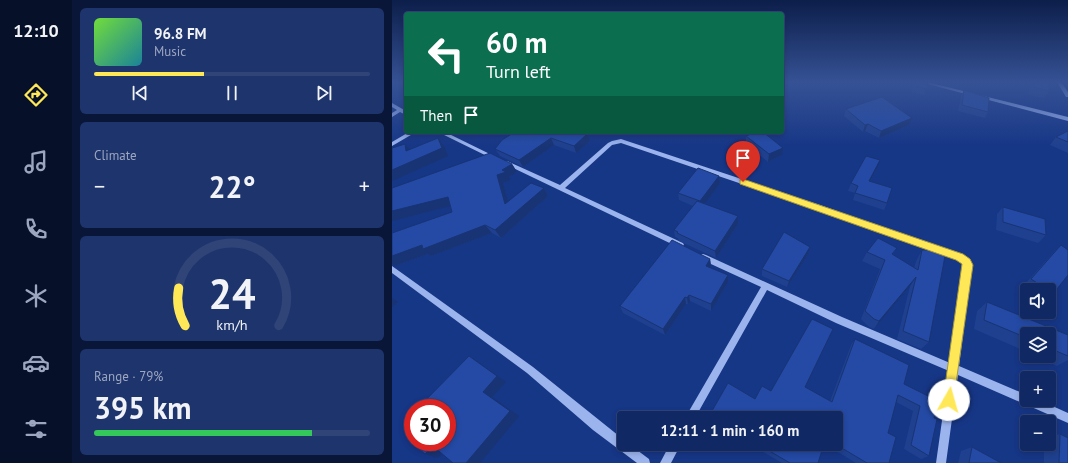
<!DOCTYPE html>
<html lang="en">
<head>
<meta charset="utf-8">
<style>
	body { margin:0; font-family:"PT Sans",sans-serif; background:#1e346d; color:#f1f3f6; height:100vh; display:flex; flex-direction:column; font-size:15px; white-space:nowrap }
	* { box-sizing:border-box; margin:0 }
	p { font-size:13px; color:#9ca6bf }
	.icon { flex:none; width:22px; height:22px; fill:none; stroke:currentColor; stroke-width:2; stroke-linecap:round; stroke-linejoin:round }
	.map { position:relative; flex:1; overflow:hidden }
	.details { display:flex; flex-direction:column; gap:8px; padding:8px; background:#091637; width:320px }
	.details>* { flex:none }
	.top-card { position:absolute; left:12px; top:12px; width:380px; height:122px; border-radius:4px; box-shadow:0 2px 6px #0003,0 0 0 1px #304478; background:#0b6e4f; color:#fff; overflow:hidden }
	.fabs { position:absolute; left:628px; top:283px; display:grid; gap:8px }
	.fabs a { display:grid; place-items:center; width:36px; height:36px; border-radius:4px; background:#102864; box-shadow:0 2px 6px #0003,0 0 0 1px #304478; font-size:20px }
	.speed { position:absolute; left:12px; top:399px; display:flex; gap:8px; font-size:20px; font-weight:700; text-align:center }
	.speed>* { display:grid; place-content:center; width:52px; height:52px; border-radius:50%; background:#102864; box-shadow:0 2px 6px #0003,0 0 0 1px #304478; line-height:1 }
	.speed .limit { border:6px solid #d22; background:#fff; color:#111 }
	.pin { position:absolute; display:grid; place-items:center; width:34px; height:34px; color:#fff; margin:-41px -17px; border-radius:50% 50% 50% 0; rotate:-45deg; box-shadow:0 0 4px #0007 }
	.pin .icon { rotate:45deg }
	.me { position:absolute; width:44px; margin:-22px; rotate:7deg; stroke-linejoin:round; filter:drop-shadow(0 0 3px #0008) }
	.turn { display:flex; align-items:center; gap:14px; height:84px; padding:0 16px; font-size:18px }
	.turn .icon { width:52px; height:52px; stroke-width:2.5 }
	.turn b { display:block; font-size:28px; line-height:34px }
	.then { display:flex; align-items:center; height:38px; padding:0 16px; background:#0003; gap:8px; font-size:15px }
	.big { font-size:30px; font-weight:600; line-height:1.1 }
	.details .card { flex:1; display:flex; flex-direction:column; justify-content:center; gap:6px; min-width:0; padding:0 14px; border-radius:6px; background:#1e346d }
	.details .dial { align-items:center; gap:0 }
	.dial svg { height:104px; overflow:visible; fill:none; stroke:#304478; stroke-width:7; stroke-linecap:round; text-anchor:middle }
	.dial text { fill:#f1f3f6; stroke:none }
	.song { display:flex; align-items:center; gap:12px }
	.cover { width:48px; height:48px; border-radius:6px; background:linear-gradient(135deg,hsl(100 70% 55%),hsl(190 70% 35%)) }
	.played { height:4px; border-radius:2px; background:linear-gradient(90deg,#ffe858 40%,#304478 40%) }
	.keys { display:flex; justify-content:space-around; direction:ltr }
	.heat { display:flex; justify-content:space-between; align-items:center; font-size:22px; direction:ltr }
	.charge { height:6px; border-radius:3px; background:linear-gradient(90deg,#34c759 79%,#304478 0) }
	.trip { position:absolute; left:225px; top:411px; width:226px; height:40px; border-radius:4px; background:#102864; box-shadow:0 2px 6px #0003,0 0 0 1px #304478; font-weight:600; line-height:40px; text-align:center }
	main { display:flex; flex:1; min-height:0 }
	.dock { display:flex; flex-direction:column; width:72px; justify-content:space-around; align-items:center; background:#061028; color:#9ca6bf }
	.dock .icon { width:28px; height:28px }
	.dock .selected { color:#ffe858 }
	.dock b { font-size:18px; color:#f1f3f6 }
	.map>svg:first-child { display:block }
</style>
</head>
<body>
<main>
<nav class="dock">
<b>12:10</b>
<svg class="icon selected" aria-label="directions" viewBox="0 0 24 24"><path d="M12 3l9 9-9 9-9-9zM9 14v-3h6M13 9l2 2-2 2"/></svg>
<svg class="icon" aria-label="music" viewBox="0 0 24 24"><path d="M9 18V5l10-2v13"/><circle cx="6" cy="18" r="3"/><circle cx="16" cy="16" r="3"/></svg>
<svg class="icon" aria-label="phone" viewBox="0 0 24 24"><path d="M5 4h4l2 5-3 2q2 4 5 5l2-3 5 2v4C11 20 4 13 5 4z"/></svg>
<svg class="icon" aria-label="climate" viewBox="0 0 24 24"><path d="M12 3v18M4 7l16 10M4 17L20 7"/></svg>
<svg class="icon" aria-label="car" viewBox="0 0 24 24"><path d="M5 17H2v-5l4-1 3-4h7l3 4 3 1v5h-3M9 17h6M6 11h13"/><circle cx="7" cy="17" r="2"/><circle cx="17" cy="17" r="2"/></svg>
<svg class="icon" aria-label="filters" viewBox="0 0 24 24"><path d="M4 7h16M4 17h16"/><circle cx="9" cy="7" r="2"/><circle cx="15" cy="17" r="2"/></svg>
</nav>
<section class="details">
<div class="card">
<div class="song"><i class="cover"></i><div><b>96.8 FM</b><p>Music</p></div></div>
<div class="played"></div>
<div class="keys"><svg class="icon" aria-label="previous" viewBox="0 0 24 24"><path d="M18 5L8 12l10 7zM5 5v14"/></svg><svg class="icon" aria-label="pause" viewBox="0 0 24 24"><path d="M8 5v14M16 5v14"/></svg><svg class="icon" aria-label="next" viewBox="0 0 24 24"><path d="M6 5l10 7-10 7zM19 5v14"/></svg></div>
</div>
<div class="card"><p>Climate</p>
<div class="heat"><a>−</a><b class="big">22°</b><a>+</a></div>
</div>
<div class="card dial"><svg viewBox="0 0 100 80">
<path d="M14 69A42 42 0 1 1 86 69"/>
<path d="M14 69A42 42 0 0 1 9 40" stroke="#ffe858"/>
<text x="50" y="56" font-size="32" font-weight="700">24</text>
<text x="50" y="72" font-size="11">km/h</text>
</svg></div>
<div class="card"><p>Range · 79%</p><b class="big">395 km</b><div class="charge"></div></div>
</section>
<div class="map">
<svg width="676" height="463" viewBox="0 0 676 463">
	<rect width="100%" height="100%" fill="#163686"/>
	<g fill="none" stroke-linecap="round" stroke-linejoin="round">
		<path fill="#9bb4ee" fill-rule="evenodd" d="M528,82H535L676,117V121Z
			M665,82H669L676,92V97H674Z
			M0,103L14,111V115L8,112L0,117V113L5,110L0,107Z
			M17,132H24L0,146V142Z
			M46,132H53L106,158L103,160L101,159Z
			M229,139L428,205L574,257L580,265L567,366L635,395V400H647L676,413V423L566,375L554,463H544L557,371L444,323L375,290L303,418H293L369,287L308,259L307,257L308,255L311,254L314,255L450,317L558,363L572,266L568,261L424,209L229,143L220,145L173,188L291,243L292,245L291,247L288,248L111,163L110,162L111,161H115L168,185L216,143L220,141Z
			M0,266L141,367L232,440V444H237L257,459L258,463H245L201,430L135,373L0,273Z
			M278,444H289L279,463H268Z"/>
	</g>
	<path fill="#1f408e" d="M523,82L534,89L532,95L519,92Z
		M637,82H657V91L652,98L637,95Z
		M572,90L596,112L593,118L566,111L569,96Z
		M454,109L520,118L517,125L487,138L473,131L471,132L452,116Z
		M676,131V153L658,145L664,137Z
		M195,134L198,141L184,153L162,145L131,167L108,156L103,149L110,140Z
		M354,136L390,155L376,162L354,144Z
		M120,164L125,172L117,177L119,180L111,183L116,202L152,188L156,196L109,238L100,233L39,256L36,254L2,266L0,265V233L60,212L58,206Z
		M485,168L478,182L495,203L492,210L461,200L463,193L456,191L459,183Z
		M327,176L328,183L313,203L346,224L324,258L287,241L286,238L283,237L282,230L301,206L287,200L286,193Z
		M611,207L654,235L646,243L604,230L605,214Z
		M669,245L661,294L657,296V290H637L631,286L661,253Z
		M418,247L416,254L395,287L370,276V269Z
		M505,248L501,254L522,268L525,259L530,250L537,342L529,349L505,339L518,286L482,329L477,327L469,319L488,269L470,261L475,252Z
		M318,259L319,266L318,268L336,282L319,311L298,301L296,304H294L273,335L231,313L228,306Z
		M595,302L676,335V360L665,366L643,356H657V334H635V352L582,329L585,311Z
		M463,339L512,384L542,418L537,456L529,459L512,449L521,411L504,402L496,433L497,463H464L433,444H444V418H324L321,416L320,411L363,399L379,391L413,387L438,401L459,345Z
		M668,434L676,463H652V444H657V437Z
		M366,444H432L426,463H390L368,450L369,446Z
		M580,447L609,463H566L569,451Z"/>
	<path fill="#193474" d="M520,118L517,125L487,138L489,131Z
		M476,124L473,131L471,132L473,125Z
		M195,134L198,141L184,153L182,146Z
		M46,138L52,146L56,156L0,181V170Z
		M159,138L162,145L131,167L127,160Z
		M13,144L19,152L14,151Z
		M391,148L390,155L376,162L377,154Z
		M488,160L485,168L474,189L477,181Z
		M120,164L125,172L117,177L119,180L111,183L119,212L113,204L105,175L110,170Z
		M327,176L328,183L309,209L308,201Z
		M152,188L156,196L109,238L103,230Z
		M56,197L62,205L0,221V211Z
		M346,216V224L324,258L323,251Z
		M93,225L100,233L39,256L36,254L2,266L0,264V256L30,245Z
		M418,247L416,254L395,287L397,281Z
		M318,259L319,266L315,273L314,266Z
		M336,275V282L319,311V304Z
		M524,277L518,286L482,329L487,321Z
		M297,295L298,301L296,304L295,298Z
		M293,297L294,304L273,335L271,329Z
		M0,298L6,302L0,307Z
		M77,356L114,382L100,397L127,416L88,463H74Z
		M41,446L54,449L46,458L33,454Z"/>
	<path fill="#244aa5" stroke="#193474" d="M523,82H536L534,89L521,85Z
		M642,82H657V91L642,87Z
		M572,90L597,98L596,112L570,105Z
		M490,97L520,118L489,131L476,124L473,125L454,109Z
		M676,131V142L664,137Z
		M123,132H188L195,134L182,146L159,138L127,160L103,149L110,140Z
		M364,132H371L391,148L377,154L354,136Z
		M46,138L50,148L0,170V148L13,144L14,151Z
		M98,153L120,164L110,170L114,172L105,175L113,204L139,183L152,188L103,230L93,225L31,249L30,245L0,256V233L60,212L56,197L0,211V188Z
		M474,156L488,160L477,181L500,188L495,203L463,193L466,186L459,183Z
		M306,168L327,176L308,201L286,193Z
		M305,201L346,216L323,251L285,233L286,232L282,230Z
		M611,207L653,219L654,235L611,222Z
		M392,232L418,247L397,281L370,269Z
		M486,238L505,248L500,254L526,270L530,250H536L553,256L537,342L511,331L524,277L487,321L482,319L473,311L493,260L475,252Z
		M280,240L318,259L314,266L336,275L319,304L297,295L295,298L293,297L271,329L228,306Z
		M669,245L676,250V275L661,294L657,291V290H656L639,279Z
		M595,302L676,335V356L657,348V334H635V338L592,320Z
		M420,319L441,329L413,387L440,402L463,339L517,365L512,384L546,401L542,418L545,419L537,456L519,445L528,406L506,395L496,433L504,437L497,463H475L443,444H444V418H331L320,411L336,383L363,399L370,386L379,391Z
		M77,356L105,376L91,392L118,411L74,463H61L41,446L33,454L15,439L21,433L10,424L21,413V442H55V408H26Z
		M668,434L676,438V463H667Z
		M370,444H432L426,463H398L369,446Z
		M580,447L609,463H577Z"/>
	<linearGradient id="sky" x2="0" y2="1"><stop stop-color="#0c1e4a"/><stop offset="0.56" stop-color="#365295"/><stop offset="1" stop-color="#365295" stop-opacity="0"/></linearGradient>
	<rect width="676" height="147" fill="url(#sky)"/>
	<path fill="#ffe858" stroke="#a69739" d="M351,179L571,254L578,259L581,265L561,404L557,406L552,404L551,400L570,264L564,260L348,184V180Z"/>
</svg>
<div class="fabs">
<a><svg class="icon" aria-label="sound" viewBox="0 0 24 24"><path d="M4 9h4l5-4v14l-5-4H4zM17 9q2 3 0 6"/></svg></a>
<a><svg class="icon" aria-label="layers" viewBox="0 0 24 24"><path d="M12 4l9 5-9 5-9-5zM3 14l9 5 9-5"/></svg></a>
<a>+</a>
<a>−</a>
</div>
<div class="speed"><div class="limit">30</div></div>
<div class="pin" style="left:351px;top:182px;background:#d93025"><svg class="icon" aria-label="arrive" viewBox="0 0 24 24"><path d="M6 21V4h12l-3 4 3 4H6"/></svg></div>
<svg class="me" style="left:557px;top:400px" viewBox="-20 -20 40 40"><circle r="19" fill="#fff"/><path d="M0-13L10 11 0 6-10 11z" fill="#ffe858"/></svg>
<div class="trip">12:11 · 1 min · 160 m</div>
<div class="top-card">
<div class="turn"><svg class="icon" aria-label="left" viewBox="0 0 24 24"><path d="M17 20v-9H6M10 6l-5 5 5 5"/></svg><div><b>60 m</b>Turn left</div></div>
<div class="then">Then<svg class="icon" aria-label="arrive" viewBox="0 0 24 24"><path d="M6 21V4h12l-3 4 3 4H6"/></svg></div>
</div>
</div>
</main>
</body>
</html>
